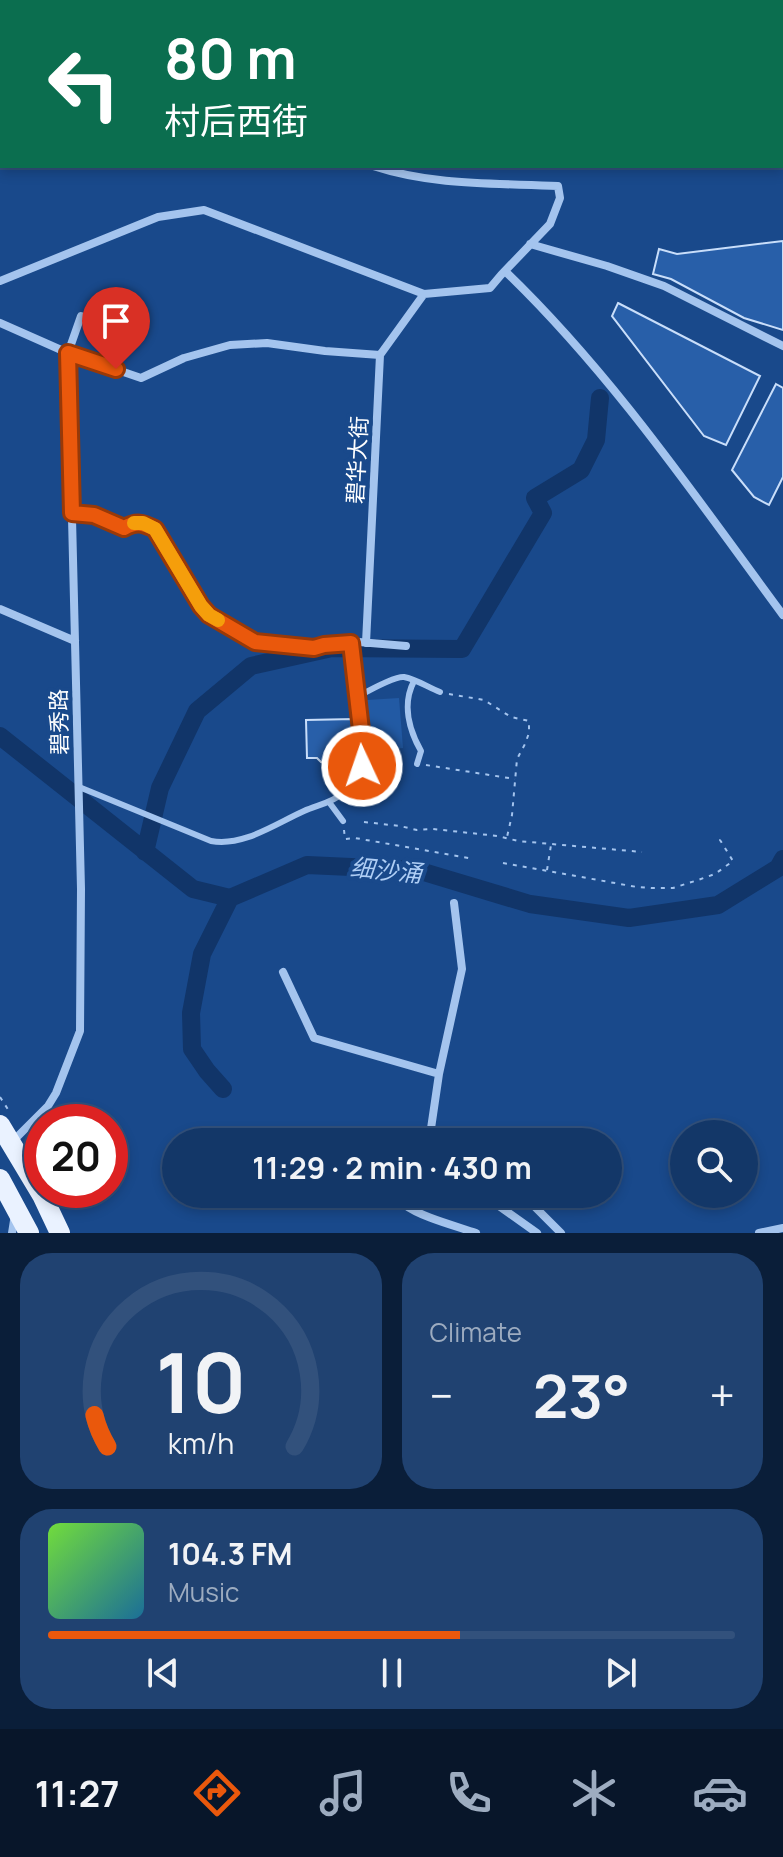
<!DOCTYPE html>
<html lang="en">
<head>
<meta charset="utf-8">
<style>
	body { margin:0; font-family:Manrope,"Noto Sans SC",sans-serif; background:#204271; color:#f1f3f6; height:100vh; display:flex; flex-direction:column; font-size:30px; white-space:nowrap }
	* { box-sizing:border-box; margin:0 }
	p { font-size:26px; color:#9dacc0 }
	.icon { flex:none; width:44px; height:44px; fill:none; stroke:currentColor; stroke-width:2; stroke-linecap:round; stroke-linejoin:round }
	.map { position:relative; height:1233px; overflow:hidden }
	.details { display:flex; flex-direction:column; gap:20px; padding:20px; background:#0a1e39; flex:1 }
	.details>* { flex:none }
	.hud { position:absolute; left:0px; top:0px; width:784px; height:168px; box-shadow:0 4px 12px #0003,0 0 0 2px #32517c; background:#0b6e4f; color:#fff; overflow:hidden }
	.tools { position:absolute; left:670px; top:1120px; display:grid; gap:16px }
	.tools a { display:grid; place-items:center; width:88px; height:88px; border-radius:50%; background:#133768; box-shadow:0 4px 12px #0003,0 0 0 2px #32517c; font-size:40px }
	.speed { position:absolute; left:24px; top:1104px; display:flex; gap:16px; font-size:40px; font-weight:700; text-align:center }
	.speed>* { display:grid; place-content:center; width:104px; height:104px; border-radius:50%; background:#133768; box-shadow:0 4px 12px #0003,0 0 0 2px #32517c; line-height:1 }
	.speed .limit { border:12px solid #d22; background:#fff; color:#111 }
	.pin { position:absolute; display:grid; place-items:center; width:68px; height:68px; color:#fff; margin:-82px -34px; border-radius:50% 50% 50% 0; rotate:-45deg; box-shadow:0 0 8px #0007 }
	.pin .icon { rotate:45deg }
	.me { position:absolute; width:88px; margin:-44px; rotate:357deg; stroke-linejoin:round; filter:drop-shadow(0 0 6px #0008) }
	.turn { display:flex; align-items:center; gap:28px; height:168px; padding:0 32px; font-size:36px }
	.turn .icon { width:104px; height:104px; stroke-width:2.5 }
	.turn b { display:block; font-size:56px; line-height:68px }
	.big { font-size:60px; font-weight:700; line-height:1.1 }
	.details .tile { flex:1; display:flex; flex-direction:column; justify-content:center; gap:12px; min-width:0; padding:0 28px; border-radius:32px; background:#204271 }
	.details .dial { align-items:center; gap:0 }
	.dial svg { height:208px; overflow:visible; fill:none; stroke:#32517c; stroke-width:7; stroke-linecap:round; text-anchor:middle }
	.dial text { fill:#f1f3f6; stroke:none }
	.song { display:flex; align-items:center; gap:24px }
	.cover { width:96px; height:96px; border-radius:12px; background:linear-gradient(135deg,hsl(100 70% 55%),hsl(200 70% 35%)) }
	.played { height:8px; border-radius:4px; background:linear-gradient(90deg,#ea580c 60%,#32517c 60%) }
	.keys { display:flex; justify-content:space-around; direction:ltr }
	.heat { display:flex; justify-content:space-between; align-items:center; font-size:44px; direction:ltr }
	.details .tiles { flex:1; display:grid; gap:20px; grid-template-columns:1fr 1fr }
	.tile:last-child { grid-column:span 2 }
	.trip { position:absolute; left:162px; top:1128px; width:460px; height:80px; border-radius:40px; background:#133768; box-shadow:0 4px 12px #0003,0 0 0 2px #32517c; font-weight:700; line-height:80px; text-align:center }
	.dock { display:flex; height:128px; justify-content:space-around; align-items:center; background:#08162a; color:#9dacc0 }
	.dock .icon { width:56px; height:56px }
	.dock .active { color:#ea580c }
	.dock b { font-size:36px; color:#f1f3f6 }
	.map>svg:first-child { display:block }
</style>
</head>
<body>
<div class="map">
<svg width="783" height="1233" viewBox="0 0 783 1233">
	<rect width="100%" height="100%" fill="#19498b"/>
	<path fill="#225aa4" d="M399,698L403,748L371,751L367,700Z"/>
	<g fill="none" stroke-linecap="round" stroke-linejoin="round">
		<path stroke="#113569" stroke-width="18" d="M0,736L193,889L230,898
			M145,852L160,788L197,711L251,666L332,648L462,649L543,513L535,498L581,470L596,440L600,398
			M223,1089L207,1071L192,1049L191,1013L202,954L230,898L307,865L417,870L530,904L629,918L718,905L778,868L783,859"/>
	</g>
	<path fill="#285fa9" stroke="#c9defa" stroke-width="2" d="M783,241V330L744,318L671,279L653,274L659,249L677,254Z
		M618,303L760,376L726,445L704,436L612,316Z
		M776,384L783,388V477L769,505L754,497L732,470Z
		M354,719L356,756H346L333,765L321,762L317,758H307L306,720Z"/>
	<g fill="none" stroke-linecap="round" stroke-linejoin="round">
		<path stroke="#a4c4ee" stroke-width="2" stroke-dasharray="4 6" stroke-linecap="butt" d="M449,694L484,700L511,717L529,721V733L525,744L517,759L512,815L507,837
			M426,765L515,779
			M364,822L400,826L417,830L433,829L498,836L518,841L642,852
			M344,830L345,839L355,838L474,859
			M503,863L637,887L651,888H673L698,880L715,874L733,861L720,840L723,836
			M547,870L551,845
			M0,1097L9,1111"/>
		<path stroke="#a4c4ee" stroke-width="6" d="M414,681C402,704 409,730 421,751L417,764
			M357,697C366,692 395,676 404,677C416,679 429,688 440,692
			M79,787L211,841C243,847 275,824 304,811C317,805 332,803 343,793C354,783 362,769 364,756L353,664
			M329,802L343,821"/>
		<path stroke="#a4c4ee" stroke-width="8" d="M249,0L262,2
			M0,38L2,39
			M782,86H783
			M530,244L607,266L664,286L783,346
			M505,271C612,374 695,496 783,615
			M0,281L158,217L204,210L424,294L490,288L501,275L550,224L560,198L558,186C495,183 434,186 373,166
			M81,316L68,353L141,378L184,358L230,345L267,343L325,351L380,355
			M0,323L68,353L81,889L80,1031L56,1093L48,1106L12,1142
			M72,513L94,515L124,528C137,521 142,523 155,529L201,606L209,615L255,642L314,648L324,645L359,642L406,646
			M0,609L75,641
			M351,643L353,664
			M366,643L380,355L424,294
			M283,972L314,1038L439,1074
			M429,1142L439,1074L462,969L454,903
			M398,1194C400,1199 401,1202 405,1205C421,1217 456,1226 476,1233
			M482,1194L537,1233
			M522,1194L561,1233
			M12,1233L15,1214
			M759,1233L783,1228"/>
		<path stroke="#eaf2ff" stroke-width="20" d="M0,1125L42,1195L60,1233
			M0,1179L29,1233"/>
	</g>
	<g fill="none" stroke-linecap="round" stroke-linejoin="round">
		<g stroke="#983908" stroke-width="20">
			<path id="route" d="M116,369L68,353L72,513L94,515L124,528C137,521 142,523 155,529L201,606L209,615L255,642L314,648L324,645L351,643L364,756L362,766"/>
		</g>
		<use href="#route" stroke="#ea580c" stroke-width="14"/>
		<path stroke="#f59e0b" stroke-width="14" d="M134,523H143L155,529L201,606L209,615L218,620"/>
	</g>
	<g text-anchor="middle" stroke-width="8" stroke-linejoin="round" paint-order="stroke">
		<g font-size="22" fill="#fff" stroke="#19498b">
			<text transform="translate(357 460) rotate(-87)" y="8">碧华大街</text>
			<text transform="translate(59 722) rotate(-91)" y="8">碧秀路</text>
		</g>
		<g font-size="24" font-style="italic" fill="#afcef5" stroke="#19498b">
			<text transform="translate(386 871) rotate(5)" y="8">细沙涌</text>
		</g>
	</g>
</svg>
<div class="tools">
<a><svg class="icon" aria-label="search" viewBox="0 0 24 24"><circle cx="10" cy="10" r="6"/><path d="M15 15l6 6"/></svg></a>
</div>
<div class="speed"><div class="limit">20</div></div>
<div class="pin" style="left:116px;top:369px;background:#d93025"><svg class="icon" aria-label="arrive" viewBox="0 0 24 24"><path d="M6 21V4h12l-3 4 3 4H6"/></svg></div>
<svg class="me" style="left:362px;top:766px" viewBox="-20 -20 40 40"><circle r="17" fill="#ea580c" stroke="#fff" stroke-width="3"/><path d="M0-11L8 9 0 5-8 9z" fill="#fff"/></svg>
<div class="trip">11:29 · 2 min · 430 m</div>
<div class="hud">
<div class="turn"><svg class="icon" aria-label="left" viewBox="0 0 24 24"><path d="M17 20v-9H6M10 6l-5 5 5 5"/></svg><div><b>80 m</b>村后西街</div></div>
</div>
</div>
<section class="details">
<div class="tiles">
<div class="tile dial"><svg viewBox="0 0 100 80">
<path d="M14 69A42 42 0 1 1 86 69"/>
<path d="M14 69A42 42 0 0 1 9 57" stroke="#ea580c"/>
<text x="50" y="56" font-size="32" font-weight="700">10</text>
<text x="50" y="72" font-size="11">km/h</text>
</svg></div>
<div class="tile"><p>Climate</p>
<div class="heat"><a>−</a><b class="big">23°</b><a>+</a></div>
</div>
<div class="tile">
<div class="song"><i class="cover"></i><div><b>104.3 FM</b><p>Music</p></div></div>
<div class="played"></div>
<div class="keys"><svg class="icon" aria-label="previous" viewBox="0 0 24 24"><path d="M18 5L8 12l10 7zM5 5v14"/></svg><svg class="icon" aria-label="pause" viewBox="0 0 24 24"><path d="M8 5v14M16 5v14"/></svg><svg class="icon" aria-label="next" viewBox="0 0 24 24"><path d="M6 5l10 7-10 7zM19 5v14"/></svg></div>
</div>
</div>
</section>
<nav class="dock">
<b>11:27</b>
<svg class="icon active" aria-label="directions" viewBox="0 0 24 24"><path d="M12 3l9 9-9 9-9-9zM9 14v-3h6M13 9l2 2-2 2"/></svg>
<svg class="icon" aria-label="music" viewBox="0 0 24 24"><path d="M9 18V5l10-2v13"/><circle cx="6" cy="18" r="3"/><circle cx="16" cy="16" r="3"/></svg>
<svg class="icon" aria-label="phone" viewBox="0 0 24 24"><path d="M5 4h4l2 5-3 2q2 4 5 5l2-3 5 2v4C11 20 4 13 5 4z"/></svg>
<svg class="icon" aria-label="climate" viewBox="0 0 24 24"><path d="M12 3v18M4 7l16 10M4 17L20 7"/></svg>
<svg class="icon" aria-label="car" viewBox="0 0 24 24"><path d="M5 17H2v-5l4-1 3-4h7l3 4 3 1v5h-3M9 17h6M6 11h13"/><circle cx="7" cy="17" r="2"/><circle cx="17" cy="17" r="2"/></svg>
</nav>
</body>
</html>
